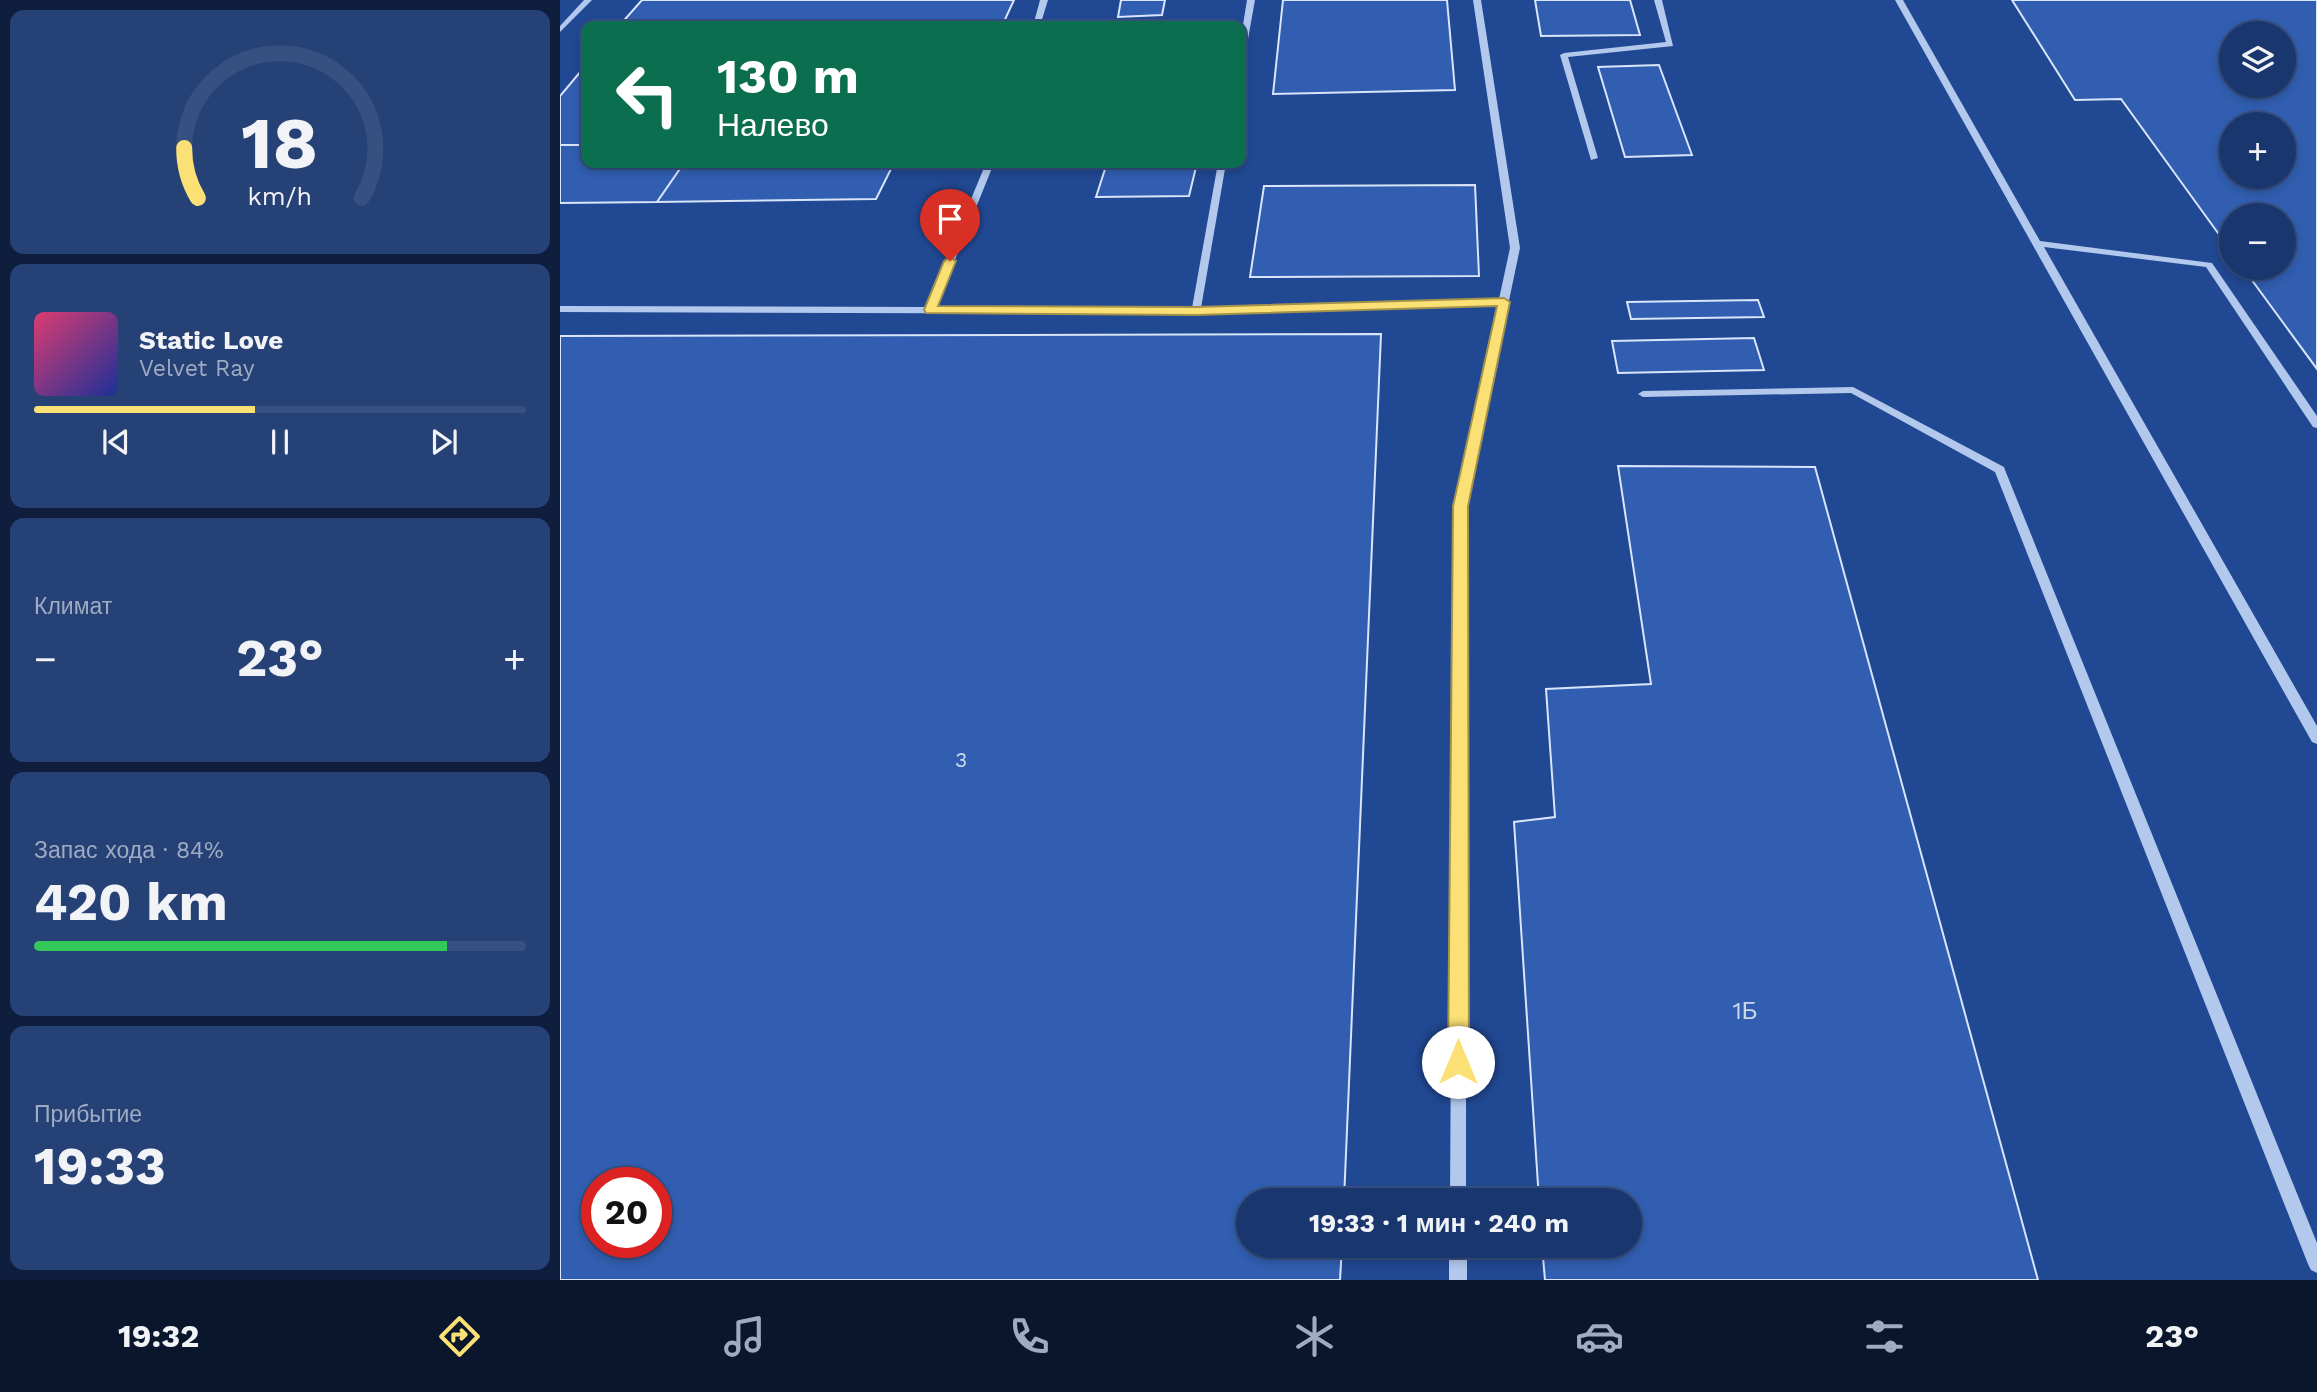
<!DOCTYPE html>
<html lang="ru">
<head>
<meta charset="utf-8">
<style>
	body { margin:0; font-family:"Work Sans",sans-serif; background:#264176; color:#f1f3f6; height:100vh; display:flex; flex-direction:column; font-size:26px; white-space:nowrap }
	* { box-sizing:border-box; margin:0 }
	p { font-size:23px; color:#9fabc2 }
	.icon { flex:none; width:38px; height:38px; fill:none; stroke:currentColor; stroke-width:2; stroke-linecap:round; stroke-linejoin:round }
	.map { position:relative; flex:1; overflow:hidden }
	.panel { display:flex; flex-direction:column; gap:10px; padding:10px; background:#0e1e3c; width:560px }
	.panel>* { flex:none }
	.hud { position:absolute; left:21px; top:21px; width:665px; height:147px; border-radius:14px; box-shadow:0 4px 10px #0003,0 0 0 2px #375081; background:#0b6e4f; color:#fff; overflow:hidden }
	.fabs { position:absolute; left:1659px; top:21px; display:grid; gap:14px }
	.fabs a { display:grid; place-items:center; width:77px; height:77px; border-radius:50%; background:#19366e; box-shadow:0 4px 10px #0003,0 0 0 2px #375081; font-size:35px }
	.speed { position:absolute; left:21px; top:1167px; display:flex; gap:14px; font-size:35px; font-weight:700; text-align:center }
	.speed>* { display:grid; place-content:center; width:91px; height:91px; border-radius:50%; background:#19366e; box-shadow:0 4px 10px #0003,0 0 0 2px #375081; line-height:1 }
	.speed .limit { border:10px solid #d22; background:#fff; color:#111 }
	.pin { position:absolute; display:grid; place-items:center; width:60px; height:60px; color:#fff; margin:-72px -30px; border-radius:50% 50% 50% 0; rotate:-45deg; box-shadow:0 0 7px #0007 }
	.pin .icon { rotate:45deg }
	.me { position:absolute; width:77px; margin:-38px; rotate:0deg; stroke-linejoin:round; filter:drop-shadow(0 0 5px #0008) }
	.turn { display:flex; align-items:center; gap:24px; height:147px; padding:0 21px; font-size:32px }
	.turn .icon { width:91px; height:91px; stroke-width:2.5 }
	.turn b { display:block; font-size:49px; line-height:60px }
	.big { font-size:52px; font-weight:700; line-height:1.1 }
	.panel .tile { flex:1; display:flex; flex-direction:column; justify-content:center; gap:10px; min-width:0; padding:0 24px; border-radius:14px; background:#264176 }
	.panel .dial { align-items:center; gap:0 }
	.dial svg { height:182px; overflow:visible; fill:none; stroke:#375081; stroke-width:7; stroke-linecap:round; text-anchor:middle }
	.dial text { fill:#f1f3f6; stroke:none }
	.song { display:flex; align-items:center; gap:21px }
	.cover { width:84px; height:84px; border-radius:10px; background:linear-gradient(135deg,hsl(340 70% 55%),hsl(230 70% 35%)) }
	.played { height:7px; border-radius:4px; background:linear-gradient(90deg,#fae075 45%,#375081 45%) }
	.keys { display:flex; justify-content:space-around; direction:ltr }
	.heat { display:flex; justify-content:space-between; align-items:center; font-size:38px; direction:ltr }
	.charge { height:10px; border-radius:5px; background:linear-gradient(90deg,#34c759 84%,#375081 0) }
	.trip { position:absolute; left:676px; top:1188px; width:406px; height:70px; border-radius:35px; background:#19366e; box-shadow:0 4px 10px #0003,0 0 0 2px #375081; font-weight:700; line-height:70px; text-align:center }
	.tabs { display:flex; height:112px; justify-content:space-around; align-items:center; background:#0a162c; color:#9fabc2 }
	.tabs .icon { width:49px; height:49px }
	.tabs .current { color:#fae075 }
	.tabs b { font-size:32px; color:#f1f3f6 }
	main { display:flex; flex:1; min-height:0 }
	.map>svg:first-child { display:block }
</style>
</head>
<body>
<main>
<section class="panel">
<div class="tile dial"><svg viewBox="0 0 100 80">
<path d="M14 69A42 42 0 1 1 86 69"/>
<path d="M14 69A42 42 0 0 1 8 47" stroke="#fae075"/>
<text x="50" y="56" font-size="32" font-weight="700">18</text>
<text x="50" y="72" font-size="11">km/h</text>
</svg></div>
<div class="tile">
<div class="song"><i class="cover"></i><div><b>Static Love</b><p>Velvet Ray</p></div></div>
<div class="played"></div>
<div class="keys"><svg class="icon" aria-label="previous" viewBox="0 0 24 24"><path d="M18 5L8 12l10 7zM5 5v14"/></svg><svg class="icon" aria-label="pause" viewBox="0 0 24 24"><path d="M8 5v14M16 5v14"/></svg><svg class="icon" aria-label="next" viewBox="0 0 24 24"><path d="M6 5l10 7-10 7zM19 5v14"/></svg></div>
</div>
<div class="tile"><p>Климат</p>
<div class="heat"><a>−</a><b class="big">23°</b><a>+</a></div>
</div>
<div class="tile"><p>Запас хода · 84%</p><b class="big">420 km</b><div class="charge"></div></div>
<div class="tile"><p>Прибытие</p><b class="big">19:33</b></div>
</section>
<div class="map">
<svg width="1757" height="1280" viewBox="0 0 1757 1280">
	<rect width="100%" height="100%" fill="#214892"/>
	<path fill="#315eb0" stroke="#d9e5fa" stroke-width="2" fill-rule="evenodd" d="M82,0H454L442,26H59Z
		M561,0H605L602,15L558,17Z
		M723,0H887L895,90L713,94Z
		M975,0H1070L1080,35L981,36Z
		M1452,0H1757V369L1683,268H1724V215H1671V251L1561,99L1515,100ZM1671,33H1724V86H1671ZM1671,124H1724V177H1671Z
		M26,65V145H0V96Z
		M1099,65L1132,155L1065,157L1038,67Z
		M0,145H26V163H124L97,202L0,203Z
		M124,163H334L316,199L97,202Z
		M547,163H637L629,196L536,197Z
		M915,185L919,276L690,277L704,186Z
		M1198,300L1204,317L1071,319L1067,302Z
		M821,334L784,1200H688V1246H782L780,1280H0V336ZM37,1183H96V1242H37Z
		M1194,338L1204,370L1058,373L1052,341Z
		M1058,466L1255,467L1478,1280H985L982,1246H1069V1200H979L954,822L995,817L986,689L1091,684Z"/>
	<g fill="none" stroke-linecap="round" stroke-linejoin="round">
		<path fill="#b3c8ed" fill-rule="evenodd" d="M24,0H32L0,32V26Z
			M480,0H488L480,26H473Z
			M687,0H695L685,56L681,58V37Z
			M913,0H921L960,248L906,506V1200H890L894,506L938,305L636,314L0,312V306L366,307L426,163H434L376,307L632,308L658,163H666L641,308L939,299L950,248Z
			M1094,0H1102L1113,46L1008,57L1038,158L1031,160L1000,55L1004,53L1106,42Z
			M1335,0H1343L1480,241L1652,263L1757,416V428L1753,427L1646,267L1484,247L1757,726V744L1752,742Z
			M1293,387L1444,467L1445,470L1757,1243V1273L1751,1270L1748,1264L1435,472L1291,393L1083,397L1078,394L1083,391Z
			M889,1246H907V1280H889Z"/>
	</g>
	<path fill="#fae075" stroke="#a2924c" stroke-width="2" d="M390,257L396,261L378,306L636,307L944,298L950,302L908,506L909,1062L906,1069L898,1072L891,1069L888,1062L893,506L937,306L636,315L366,313L364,310L384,261Z"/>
	<g text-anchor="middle" stroke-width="7" stroke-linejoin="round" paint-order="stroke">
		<g font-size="21" fill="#ccd7eb">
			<text x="401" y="767">3</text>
		</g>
		<g font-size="24" fill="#ccd7eb">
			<text x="1185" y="1019">1Б</text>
		</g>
	</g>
</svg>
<div class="fabs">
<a><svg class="icon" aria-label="layers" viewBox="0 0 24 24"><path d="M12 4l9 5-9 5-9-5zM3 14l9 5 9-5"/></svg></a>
<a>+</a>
<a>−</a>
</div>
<div class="speed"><div class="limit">20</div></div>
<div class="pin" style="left:390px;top:261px;background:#d93025"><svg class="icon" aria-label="arrive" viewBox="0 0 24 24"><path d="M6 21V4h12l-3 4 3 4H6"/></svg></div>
<svg class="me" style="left:898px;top:1062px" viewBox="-20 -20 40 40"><circle r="19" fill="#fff"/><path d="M0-13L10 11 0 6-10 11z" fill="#fae075"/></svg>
<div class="trip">19:33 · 1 мин · 240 m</div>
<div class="hud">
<div class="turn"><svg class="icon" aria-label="left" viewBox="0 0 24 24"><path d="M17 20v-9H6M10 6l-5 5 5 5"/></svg><div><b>130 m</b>Налево</div></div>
</div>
</div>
</main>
<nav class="tabs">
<b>19:32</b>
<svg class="icon current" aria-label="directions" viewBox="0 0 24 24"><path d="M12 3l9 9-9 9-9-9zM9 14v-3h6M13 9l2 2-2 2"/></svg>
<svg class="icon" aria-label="music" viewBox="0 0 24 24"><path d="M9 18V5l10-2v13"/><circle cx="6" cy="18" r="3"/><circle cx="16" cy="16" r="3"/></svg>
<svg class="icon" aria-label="phone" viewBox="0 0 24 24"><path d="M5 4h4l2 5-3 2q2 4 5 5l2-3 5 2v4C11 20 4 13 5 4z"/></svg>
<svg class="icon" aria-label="climate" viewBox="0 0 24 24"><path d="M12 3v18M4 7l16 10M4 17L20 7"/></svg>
<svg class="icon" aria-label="car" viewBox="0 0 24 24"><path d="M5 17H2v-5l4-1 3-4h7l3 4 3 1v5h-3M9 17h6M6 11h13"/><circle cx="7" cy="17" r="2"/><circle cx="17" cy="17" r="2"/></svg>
<svg class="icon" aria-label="filters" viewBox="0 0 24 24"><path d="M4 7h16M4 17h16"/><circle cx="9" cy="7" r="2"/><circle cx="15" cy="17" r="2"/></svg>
<b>23°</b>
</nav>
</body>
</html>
